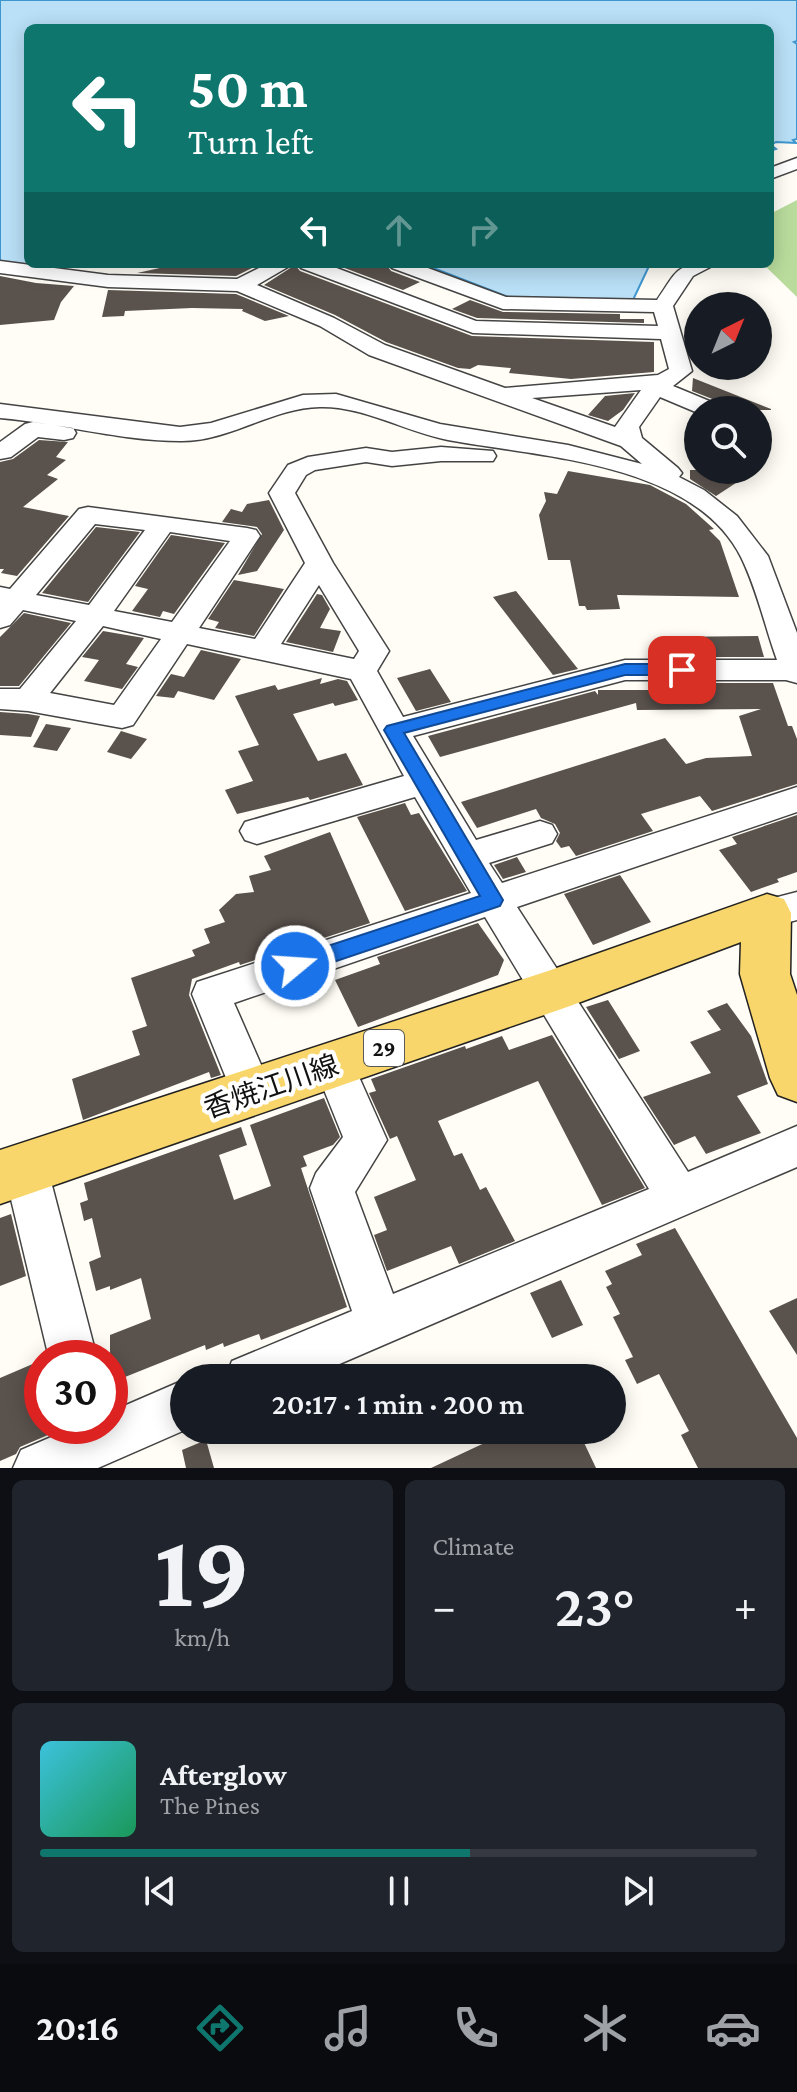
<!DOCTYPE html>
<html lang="en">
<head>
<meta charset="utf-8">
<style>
	body { margin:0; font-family:"Crimson Pro","Noto Sans JP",serif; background:#20242c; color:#f1f3f6; height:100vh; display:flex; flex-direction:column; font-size:30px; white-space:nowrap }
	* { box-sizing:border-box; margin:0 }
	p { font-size:26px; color:#9ea1a6 }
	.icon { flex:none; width:44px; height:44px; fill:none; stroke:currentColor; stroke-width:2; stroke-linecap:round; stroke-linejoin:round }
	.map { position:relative; height:1468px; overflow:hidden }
	.details { display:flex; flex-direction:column; gap:12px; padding:12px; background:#0d0f14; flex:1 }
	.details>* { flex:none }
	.hud { position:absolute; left:24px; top:24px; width:750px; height:244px; border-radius:12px; box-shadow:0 4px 20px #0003; background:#0f766e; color:#fff; overflow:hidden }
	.needle { width:52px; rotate:43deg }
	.fabs { position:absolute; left:684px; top:292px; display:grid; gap:16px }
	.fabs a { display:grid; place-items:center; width:88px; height:88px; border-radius:50%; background:#171b24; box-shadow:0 4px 20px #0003; font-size:40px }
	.speed { position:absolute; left:24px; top:1340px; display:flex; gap:16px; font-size:40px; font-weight:700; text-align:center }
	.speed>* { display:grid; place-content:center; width:104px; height:104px; border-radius:50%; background:#171b24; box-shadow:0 4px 20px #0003; line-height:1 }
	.speed .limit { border:12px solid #d22; background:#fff; color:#111 }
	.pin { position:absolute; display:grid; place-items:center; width:68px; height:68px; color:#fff; margin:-34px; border-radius:16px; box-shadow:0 4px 12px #0006 }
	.me { position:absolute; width:88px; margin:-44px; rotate:72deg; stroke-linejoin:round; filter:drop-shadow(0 0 6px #0008) }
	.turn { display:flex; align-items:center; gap:28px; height:168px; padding:0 32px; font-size:36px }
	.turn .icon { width:104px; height:104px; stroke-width:2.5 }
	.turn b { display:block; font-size:56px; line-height:68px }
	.lanes { display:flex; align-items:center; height:76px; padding:0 32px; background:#0003; justify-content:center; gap:40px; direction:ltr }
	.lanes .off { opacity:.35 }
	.big { font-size:60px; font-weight:600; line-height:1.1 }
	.details .tile { flex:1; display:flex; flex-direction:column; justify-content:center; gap:12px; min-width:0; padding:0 28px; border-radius:12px; background:#20242c }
	.details .dial { align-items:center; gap:0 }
	.dial b { font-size:104px; line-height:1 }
	.song { display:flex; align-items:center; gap:24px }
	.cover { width:96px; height:96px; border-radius:12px; background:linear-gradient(135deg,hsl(190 70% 55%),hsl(150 70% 35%)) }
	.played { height:8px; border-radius:4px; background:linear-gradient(90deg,#0f766e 60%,#363941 60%) }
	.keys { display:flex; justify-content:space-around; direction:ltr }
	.heat { display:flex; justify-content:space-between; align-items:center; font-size:44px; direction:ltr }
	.details .tiles { flex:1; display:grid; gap:12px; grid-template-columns:1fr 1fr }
	.tile:last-child { grid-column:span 2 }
	.trip { position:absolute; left:170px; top:1364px; width:456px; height:80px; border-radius:40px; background:#171b24; box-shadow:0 4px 20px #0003; font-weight:600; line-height:80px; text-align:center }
	.tab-bar { display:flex; height:128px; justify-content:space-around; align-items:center; background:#090b0e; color:#9ea1a6 }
	.tab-bar .icon { width:56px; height:56px }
	.tab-bar .on { color:#0f766e }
	.tab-bar b { font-size:36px; color:#f1f3f6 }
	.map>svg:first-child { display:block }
</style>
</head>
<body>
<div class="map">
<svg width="797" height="1468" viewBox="0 0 797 1468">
	<rect width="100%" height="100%" fill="#fffdf5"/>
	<path fill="#b9dc9c" d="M797,200V297L763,264H770V214Z"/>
	<path fill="#b9e0f7" stroke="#3f96cf" stroke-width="2" d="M0,0H797V41L794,42L797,44V139L793,140L796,143L776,142L771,145L776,149L770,151V28H28V264H45L34,267L0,261Z
		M423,264H650L633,300L508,297Z"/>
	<path fill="#5a524d" d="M178,264H260L236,276L137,273Z
		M334,264H386L391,271L420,282L403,290Z
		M295,265L300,271L472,336L654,342V372L571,379L509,373L511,368L478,365L470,369L458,368L386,342L335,315L264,285Z
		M0,276L36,283L74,286L61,302L54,320L0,325Z
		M108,290L236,294L289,316L265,321L242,311L243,309L192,308L125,311L124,316L102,317Z
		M470,300L503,312L620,314V319H644V323L477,318L452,309Z
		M693,378L771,409V410H726L720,402L692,391Z
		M635,393L623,410L608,421L588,415L605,396Z
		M39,440L68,442L56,457L66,460L47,475L58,479L23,507L69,516L17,576L1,573L4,569H0V462L13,459Z
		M690,470H723L742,479L716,496L690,479Z
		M568,471L650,485L686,504L714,529L709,530L720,541L739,597L617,595L620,609L587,610L585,606H579L570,560H548L539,515L546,501L544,492L557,494Z
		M269,500L284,530L257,571L238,575L262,534L257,527L222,522L231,509L242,512L247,504Z
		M96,527L140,532L88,602L42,593Z
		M171,535L225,543L174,614L163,611L160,617L132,611L148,589L135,586Z
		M234,580L284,589L254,636L215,628L219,622L208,619Z
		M516,591L578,669L553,675L493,597Z
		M317,594L322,595L330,609L320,628L341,631L333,652L286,642Z
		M24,613L71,623L19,686H0V637Z
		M103,631L144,638L126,664L138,667L122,689L84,681L99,660L82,657Z
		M758,636L764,657H671L666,637Z
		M201,650L241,659L214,700L178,691L174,698L156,696L171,674L184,677Z
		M430,669L451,702L416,711L397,678Z
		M322,678L320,684L338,679L347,681L358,700L335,706L333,703L293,714L318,761L346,753L363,785L310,800L308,797L237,814L225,790L253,781L238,751L259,745L235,696L275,685L278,690Z
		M678,683H773L788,726H792L797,739V784L712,811L700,796L641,814L653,831L576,856L569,846L561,848L556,841L560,833L555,824L541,818L536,809L477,828L461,802L665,738L686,764L706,758L752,756L739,716L761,709L637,710L636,703L440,757L428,736L595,691L598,695V690H680Z
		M0,712L28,714L40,716L31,737L0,735Z
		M46,724L71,728L57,751L33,747Z
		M121,731L147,739L131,759L107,752Z
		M405,803L411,815L419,813L467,891L405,911L357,817Z
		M797,815V872L777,879L779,882L751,892L719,850L737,844L732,837Z
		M330,832L370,923L240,965L239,962L192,979L189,995L221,1075L211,1078L209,1072L83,1120L72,1079L140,1055L132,1031L147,1026L131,978L195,956L192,950L210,943L204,929L225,922L219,910L236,894L254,892L249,876L271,870L264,856Z
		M517,857L526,872L503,879L494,865Z
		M620,875L651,922L593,945L564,894Z
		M478,923L504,960L498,975L358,1027L335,980L380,964L377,957Z
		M608,1000L640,1051L619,1059L586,1007Z
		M727,1003L751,1036L768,1084L737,1096L761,1133L706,1154L695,1136L674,1145L643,1097L711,1073L690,1042L721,1030L707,1011Z
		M552,1035L645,1188L602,1205L538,1081L438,1121L454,1156L462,1153L480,1190L486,1187L515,1241L459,1264L451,1246L387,1271L374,1235L387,1230L374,1197L416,1180L397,1136L390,1139L369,1093L376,1091L371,1079L465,1046L466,1049L502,1036L509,1050Z
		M324,1098L340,1137L333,1145L303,1156L307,1166L301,1168L347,1307L261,1340L259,1334L224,1347L223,1343L206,1350L205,1345L110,1383V1335L151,1319L141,1278L110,1290V1286L96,1291L89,1262L101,1257L92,1218L84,1221L80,1203L88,1200L84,1183L241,1127L247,1145L219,1155L234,1200L271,1186L250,1125Z
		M11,1214L26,1276L0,1286V1218Z
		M675,1228L797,1438V1468H698L681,1435L689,1431L659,1374L637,1384L625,1360L633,1357L613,1317L620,1314L606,1287L612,1284L605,1271L642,1255L636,1244Z
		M561,1280L583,1325L552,1338L530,1293Z
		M797,1298V1355L769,1311Z
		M42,1360V1426H69L20,1447L16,1454L0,1461V1378Z
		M489,1430H578L596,1468H431L493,1439Z
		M206,1440L214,1468H186L182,1450Z"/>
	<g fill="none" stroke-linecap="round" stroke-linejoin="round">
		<g stroke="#444" stroke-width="3">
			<path id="minor" d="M797,158V169L770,179V168Z
				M0,261L108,275L237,279L267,264H293L257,285L334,318L385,345L505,388L658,375L669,369L661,339L473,333L301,268L298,264H326L476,321L658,326L654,312L503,309L392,268L389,264H417L506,297L657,300C679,268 675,264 716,264L693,276L673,306L692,371L673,386L719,405L723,410H698V413L660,397L639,427L642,438L678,468L682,473L679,477L704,490L737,516L768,556L797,633V683L786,680H625L413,736L476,840L540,821L552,825L557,834L552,843L489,863L502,883L797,787V812L517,907L688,1172L797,1126V1167L307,1378H225L232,1361L352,1311L310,1188L316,1173L343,1137L314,1065L320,1052L334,1047L348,1052L387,1140L355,1192L393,1294L649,1189L485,917L234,1003L273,1092L267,1105L252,1111L237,1105L192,994L197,982L471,893L415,797L257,844L245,840L240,831L245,822L404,776L351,679L187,644L133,725L122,728L28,711L0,709V689H20L76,621L23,610L10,625L0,628V587L10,589L79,509L88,507L247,528L256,530L260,536L199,628L255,639L305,563L269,493L288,465L308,457L366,448L392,452L441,447L493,451L496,456L493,461H441L392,466L366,462L315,470L306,475L295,493L333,563L389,651L377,671L403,717L625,660H777C765,627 757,589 741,557C693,462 540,457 448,440C406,432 364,406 320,407C271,408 229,442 180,441C120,441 60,423 0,418V404L180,427L211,423L303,395L336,394L440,424L568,445L642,464L621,446L369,355L320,326L237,291L108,287L0,273ZM641,390L615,427L532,398ZM95,524L145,530L89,605L36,595ZM170,532L230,541L172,622L114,611ZM319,585L359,651L354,659L281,644ZM103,626L161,639L114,705L50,693Z
				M33,422L73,428L76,433L73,438L64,440L38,437L11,457L0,459V442L25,424Z
				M797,892V920L767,928L754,923L749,913L754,903Z
				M26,1150L41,1156L48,1170L97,1358H49L4,1170L11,1156Z
				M184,1380L185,1430L98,1468H13L21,1450L77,1426H110V1412Z"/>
		</g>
		<g stroke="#222" stroke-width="3">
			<path id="major" d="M767,894L784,899L791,913L790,974L797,995V1102L778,1095L770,1078L740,974L741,942L570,1006L0,1204V1150L548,971Z"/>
		</g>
		<use href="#minor" fill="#fff" fill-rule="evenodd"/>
		<use href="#major" fill="#f9d66b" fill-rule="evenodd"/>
	</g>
	<path fill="#1a73e8" stroke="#114b97" stroke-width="2" d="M625,664H682L690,670L682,675H625L404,733L503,900L500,906L295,975L288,972L285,966L288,959L480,896L384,730L387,726Z"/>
	<g text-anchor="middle" stroke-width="8" stroke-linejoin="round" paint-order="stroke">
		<rect fill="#fff" stroke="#585858" stroke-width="2" x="364" y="1030" width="40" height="36" rx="6"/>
		<g font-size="22" font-weight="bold" fill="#111">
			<text x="384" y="1056">29</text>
		</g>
		<g font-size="28" fill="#111" stroke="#fff">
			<text transform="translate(271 1086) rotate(-19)" y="10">香焼江川線</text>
		</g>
	</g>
</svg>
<div class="fabs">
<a><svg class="needle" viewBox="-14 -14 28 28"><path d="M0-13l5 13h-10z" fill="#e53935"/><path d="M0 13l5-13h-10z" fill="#9ea1a6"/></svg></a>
<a><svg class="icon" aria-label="search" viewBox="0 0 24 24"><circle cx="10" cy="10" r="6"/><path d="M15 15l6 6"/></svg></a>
</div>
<div class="speed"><div class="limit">30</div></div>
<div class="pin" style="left:682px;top:670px;background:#d93025"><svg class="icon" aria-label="arrive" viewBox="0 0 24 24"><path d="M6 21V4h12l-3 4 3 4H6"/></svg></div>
<svg class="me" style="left:295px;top:966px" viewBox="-20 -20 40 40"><circle r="17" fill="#1a73e8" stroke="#fff" stroke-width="3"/><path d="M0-11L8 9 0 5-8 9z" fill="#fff"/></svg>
<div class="trip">20:17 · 1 min · 200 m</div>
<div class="hud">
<div class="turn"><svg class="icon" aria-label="left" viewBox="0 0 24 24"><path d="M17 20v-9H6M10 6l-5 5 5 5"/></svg><div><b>50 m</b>Turn left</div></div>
<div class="lanes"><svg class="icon" aria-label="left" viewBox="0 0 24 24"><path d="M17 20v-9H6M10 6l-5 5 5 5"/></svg><svg class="icon off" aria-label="ahead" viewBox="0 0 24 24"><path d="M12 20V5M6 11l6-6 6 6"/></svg><svg class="icon off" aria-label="right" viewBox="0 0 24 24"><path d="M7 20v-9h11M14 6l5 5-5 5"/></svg></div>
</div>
</div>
<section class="details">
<div class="tiles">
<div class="tile dial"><b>19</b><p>km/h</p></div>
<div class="tile"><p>Climate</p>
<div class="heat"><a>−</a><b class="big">23°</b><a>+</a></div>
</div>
<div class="tile">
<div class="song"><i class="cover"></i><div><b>Afterglow</b><p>The Pines</p></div></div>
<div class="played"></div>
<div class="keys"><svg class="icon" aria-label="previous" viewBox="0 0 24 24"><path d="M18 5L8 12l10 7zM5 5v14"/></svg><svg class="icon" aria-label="pause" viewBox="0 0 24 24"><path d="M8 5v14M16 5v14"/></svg><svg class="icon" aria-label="next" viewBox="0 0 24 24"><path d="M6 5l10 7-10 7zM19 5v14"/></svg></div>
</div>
</div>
</section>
<nav class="tab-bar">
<b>20:16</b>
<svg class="icon on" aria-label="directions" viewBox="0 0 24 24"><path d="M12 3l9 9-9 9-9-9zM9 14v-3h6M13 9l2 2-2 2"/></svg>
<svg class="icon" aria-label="music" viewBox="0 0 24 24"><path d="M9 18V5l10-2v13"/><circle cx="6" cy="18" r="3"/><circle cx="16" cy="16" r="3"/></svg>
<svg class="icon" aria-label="phone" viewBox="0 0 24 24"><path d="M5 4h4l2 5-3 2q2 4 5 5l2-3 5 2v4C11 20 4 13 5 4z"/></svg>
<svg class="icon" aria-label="climate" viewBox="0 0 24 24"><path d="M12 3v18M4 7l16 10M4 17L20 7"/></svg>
<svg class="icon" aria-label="car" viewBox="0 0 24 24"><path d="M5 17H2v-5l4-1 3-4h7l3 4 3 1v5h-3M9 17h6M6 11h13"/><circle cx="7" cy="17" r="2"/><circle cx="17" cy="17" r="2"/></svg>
</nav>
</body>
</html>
